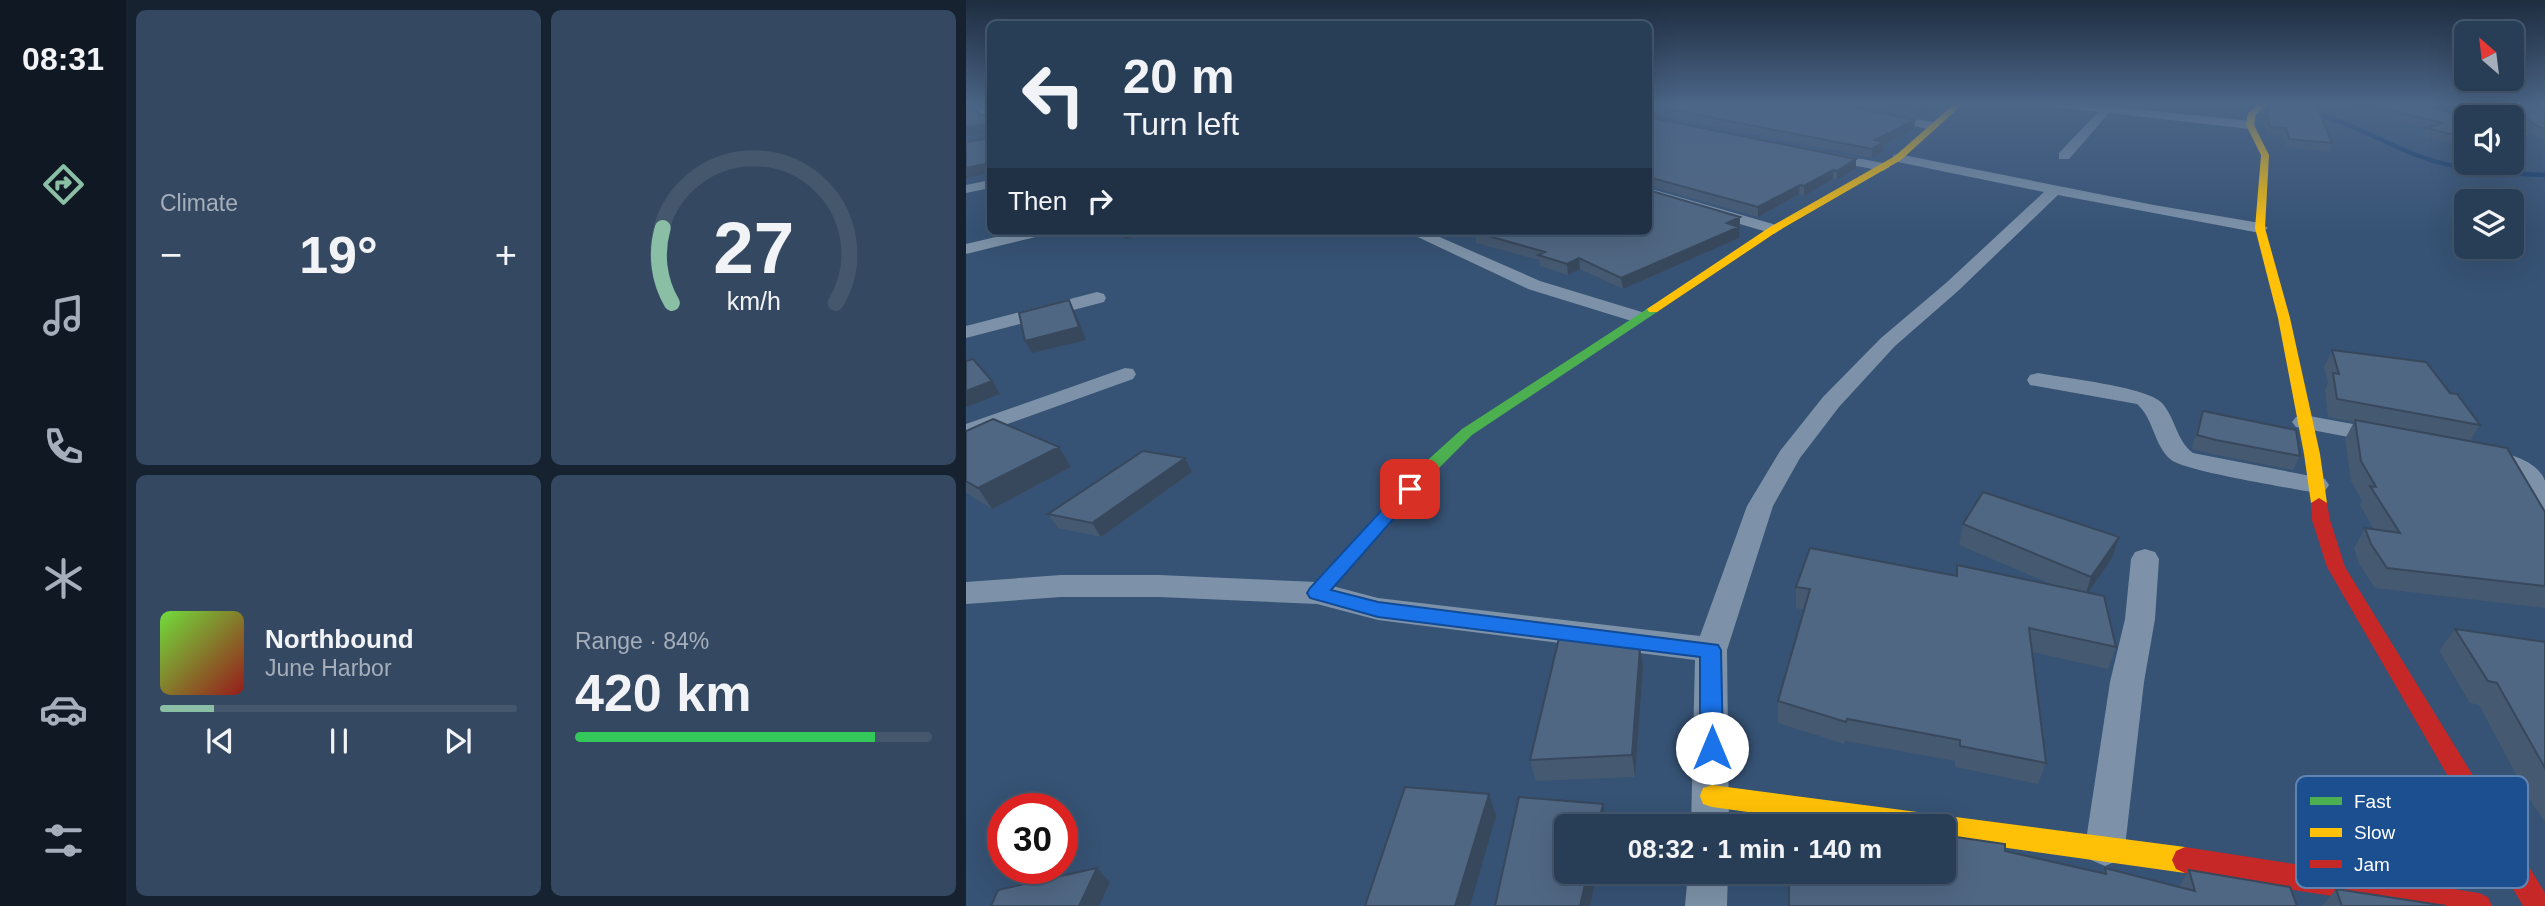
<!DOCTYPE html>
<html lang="en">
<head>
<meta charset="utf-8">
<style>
	body { margin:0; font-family:Arial,sans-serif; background:#344961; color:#f1f3f6; height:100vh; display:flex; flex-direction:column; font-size:26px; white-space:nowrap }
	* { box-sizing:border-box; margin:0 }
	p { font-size:23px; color:#a5aeba }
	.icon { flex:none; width:38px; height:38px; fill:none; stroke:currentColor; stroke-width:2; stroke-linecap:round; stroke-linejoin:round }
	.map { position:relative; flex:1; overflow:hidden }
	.panel { display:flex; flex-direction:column; gap:10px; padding:10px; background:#162230; width:840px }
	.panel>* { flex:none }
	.top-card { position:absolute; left:21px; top:21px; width:665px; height:214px; border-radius:10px; box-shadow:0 7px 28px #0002,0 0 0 2px #44576d; background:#283e57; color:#f1f3f6; overflow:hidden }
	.needle { width:46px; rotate:332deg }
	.fabs { position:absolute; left:1488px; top:21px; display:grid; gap:14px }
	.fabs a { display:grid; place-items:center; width:70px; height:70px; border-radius:10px; background:#283e57; box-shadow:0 7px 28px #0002,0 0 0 2px #44576d; font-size:35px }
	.speed { position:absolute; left:21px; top:793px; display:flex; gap:14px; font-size:35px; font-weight:700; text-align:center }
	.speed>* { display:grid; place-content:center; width:91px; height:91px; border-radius:50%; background:#283e57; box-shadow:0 7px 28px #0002,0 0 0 2px #44576d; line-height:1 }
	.speed .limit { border:10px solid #d22; background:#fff; color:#111 }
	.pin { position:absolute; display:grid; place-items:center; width:60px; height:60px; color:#fff; margin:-30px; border-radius:14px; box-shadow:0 4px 10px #0006 }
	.me { position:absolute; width:77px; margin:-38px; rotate:0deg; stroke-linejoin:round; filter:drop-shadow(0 0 5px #0008) }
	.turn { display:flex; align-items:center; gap:24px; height:147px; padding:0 21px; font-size:32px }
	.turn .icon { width:91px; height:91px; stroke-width:2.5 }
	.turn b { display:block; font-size:49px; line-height:60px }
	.then { display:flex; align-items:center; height:66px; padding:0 21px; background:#0003; gap:14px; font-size:26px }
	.big { font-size:52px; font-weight:800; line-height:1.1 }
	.panel .tile { flex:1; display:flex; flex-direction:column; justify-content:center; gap:10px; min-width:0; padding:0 24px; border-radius:10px; background:#344961 }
	.panel .dial { align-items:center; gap:0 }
	.dial svg { height:182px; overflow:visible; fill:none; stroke:#44576d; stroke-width:7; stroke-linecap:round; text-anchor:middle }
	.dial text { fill:#f1f3f6; stroke:none }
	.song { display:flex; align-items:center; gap:21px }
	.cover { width:84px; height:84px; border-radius:10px; background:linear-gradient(135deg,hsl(100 70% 55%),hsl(0 70% 35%)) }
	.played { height:7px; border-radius:4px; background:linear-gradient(90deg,#8abfa5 15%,#44576d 15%) }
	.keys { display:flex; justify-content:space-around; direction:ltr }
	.heat { display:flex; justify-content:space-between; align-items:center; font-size:38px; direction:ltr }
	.charge { height:10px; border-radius:5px; background:linear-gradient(90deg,#34c759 84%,#44576d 0) }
	.panel .tiles { flex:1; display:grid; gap:10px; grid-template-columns:repeat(2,1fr) }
	.trip { position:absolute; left:588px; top:814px; width:402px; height:70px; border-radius:10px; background:#283e57; box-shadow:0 7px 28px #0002,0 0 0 2px #44576d; font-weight:800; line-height:70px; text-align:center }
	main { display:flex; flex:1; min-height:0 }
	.dock { display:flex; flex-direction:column; width:126px; justify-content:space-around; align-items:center; background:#101923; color:#a5aeba }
	.dock .icon { width:49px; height:49px }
	.dock .current { color:#8abfa5 }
	.dock b { font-size:32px; color:#f1f3f6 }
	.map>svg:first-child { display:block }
</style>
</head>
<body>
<main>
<nav class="dock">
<b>08:31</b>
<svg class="icon current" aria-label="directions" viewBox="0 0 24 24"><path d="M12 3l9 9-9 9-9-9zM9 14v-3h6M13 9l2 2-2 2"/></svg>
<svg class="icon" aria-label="music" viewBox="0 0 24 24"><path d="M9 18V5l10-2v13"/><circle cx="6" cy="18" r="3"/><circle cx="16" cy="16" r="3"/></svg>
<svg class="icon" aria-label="phone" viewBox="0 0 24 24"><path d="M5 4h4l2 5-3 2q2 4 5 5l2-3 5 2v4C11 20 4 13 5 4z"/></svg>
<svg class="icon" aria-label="climate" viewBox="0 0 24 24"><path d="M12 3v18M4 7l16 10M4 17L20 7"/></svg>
<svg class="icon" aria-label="car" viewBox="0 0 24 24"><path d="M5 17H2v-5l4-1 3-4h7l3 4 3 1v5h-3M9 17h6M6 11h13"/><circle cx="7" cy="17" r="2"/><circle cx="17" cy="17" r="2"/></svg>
<svg class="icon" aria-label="filters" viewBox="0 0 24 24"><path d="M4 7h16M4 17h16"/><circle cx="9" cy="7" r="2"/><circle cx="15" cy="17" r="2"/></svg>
</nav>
<section class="panel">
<div class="tiles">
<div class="tile"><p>Climate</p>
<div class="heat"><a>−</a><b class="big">19°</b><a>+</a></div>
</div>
<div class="tile dial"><svg viewBox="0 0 100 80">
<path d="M14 69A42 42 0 1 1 86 69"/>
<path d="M14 69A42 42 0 0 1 10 36" stroke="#8abfa5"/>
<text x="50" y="56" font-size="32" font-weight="700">27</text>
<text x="50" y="72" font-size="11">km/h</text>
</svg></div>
<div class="tile">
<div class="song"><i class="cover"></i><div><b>Northbound</b><p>June Harbor</p></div></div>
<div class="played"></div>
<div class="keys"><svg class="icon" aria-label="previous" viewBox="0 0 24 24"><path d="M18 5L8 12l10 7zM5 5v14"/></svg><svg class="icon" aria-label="pause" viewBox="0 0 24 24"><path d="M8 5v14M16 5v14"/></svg><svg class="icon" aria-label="next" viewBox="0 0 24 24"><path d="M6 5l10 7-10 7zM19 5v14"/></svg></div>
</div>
<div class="tile"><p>Range · 84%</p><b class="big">420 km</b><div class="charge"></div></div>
</div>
</section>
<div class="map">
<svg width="1579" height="906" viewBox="0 0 1579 906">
	<rect width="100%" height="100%" fill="#365274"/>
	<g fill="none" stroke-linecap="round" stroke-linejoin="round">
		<path stroke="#153c6e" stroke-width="4.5" d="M1344,113C1383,121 1414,141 1450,155C1491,171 1536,173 1579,175"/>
		<path fill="#7d92a8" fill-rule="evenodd" d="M7,104H19L24,112V122H20Z
			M845,104H870L967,122L973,126L967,130Z
			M1082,104H1122L1284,121L1290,125L1284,129L1143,113L1103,159H1093V153L1132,112L1088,107Z
			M1545,128L1559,131L1561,134L1555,138L1545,136Z
			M859,152L917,163L924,167L917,171L854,159V153Z
			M932,154L1188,205L1294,223L1302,228L1294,233L1092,195L992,291L929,346L873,407L834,458L807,506L761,650L763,826H725L729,660L412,620L351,604L193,597H95L0,604V582L95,575H193L351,582L412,598L734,636L781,506L814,451L857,397L915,338L980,283L1078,192L927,161V155Z
			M24,180V188L0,193V185Z
			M682,188L814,226L816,229L808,234L682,197Z
			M55,231H84L82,234L0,254V244Z
			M439,231H460L574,281L679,313L682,317L672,323L562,289Z
			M131,292L138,294L140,298L138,302L0,338V326Z
			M159,368L167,369L170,374L167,379L0,439V424Z
			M1072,373C1098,378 1182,387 1196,403C1210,419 1210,440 1227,453L1350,477L1359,479L1363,485L1359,491L1350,493C1326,488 1216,471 1204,459C1187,443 1188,419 1171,404L1064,385L1061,380L1064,375Z
			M1338,415L1414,429L1422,431L1426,436L1422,441L1414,443L1330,427L1326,422L1330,417Z
			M1522,449C1540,453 1572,460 1579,481C1579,489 1579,501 1579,510L1570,507C1561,494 1554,480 1540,471C1530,465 1516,465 1510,456L1513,451Z
			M1179,549L1189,552L1193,559L1189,619L1178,682L1159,847L1153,860L1139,866L1125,860L1119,847L1144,682L1159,619L1165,559L1169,552Z
			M722,872H762L761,906H719Z"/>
		<path fill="#4caf50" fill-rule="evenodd" d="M687,305L693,309L691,312L506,435L466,475L358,598L351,600L344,598L341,593L344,588L454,467L496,429Z"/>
		<path fill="#ffc107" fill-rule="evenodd" d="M988,104H997L935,160L812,231L691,312H683L681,309L804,227L929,156Z
			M1293,104H1302L1290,114L1288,125L1303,155L1299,228L1324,318L1354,454L1361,503L1353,508L1345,503L1338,454L1312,318L1289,228L1295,155L1280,125L1282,113Z
			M746,785L1219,847L1228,851L1232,860L1228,869L1219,873L978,839V826H883L746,807L737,804L734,796L737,788Z"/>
		<path fill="#c62828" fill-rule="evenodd" d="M1353,498L1361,503L1364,520L1379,567L1579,893V906H1557L1361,567L1346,520L1345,503Z
			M1219,847L1513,893L1522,897L1526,906H1429L1219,873L1210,869L1206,860L1210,851Z"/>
	</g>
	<path fill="#455971" d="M682,104L949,120L948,129L917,145L916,151L906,158L682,113Z
		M885,104H973L952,117Z
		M1358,104H1452L1500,117V147L1456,136L1460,128Z
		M1461,104H1579V139L1563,134L1560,128L1506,117L1504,114Z
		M1301,113L1366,143L1363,152L1320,147L1317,136L1302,135L1298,121Z
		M682,117L890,168L871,180L867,179L838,196L833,194L792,217L682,186Z
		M774,217L773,238L657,289L614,269L602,275L574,266L573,260L510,243V238L484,231H682Z
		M149,231H192L158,239Z
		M1366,350L1484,393L1514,425L1504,441L1579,512V608L1409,588L1393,564L1388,548L1399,528L1408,530L1394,505L1396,501L1385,481L1379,439L1388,422L1362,417L1359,390L1362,383L1358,367Z
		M1237,411L1334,456L1327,470L1245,454L1226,449L1232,424Z
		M0,431L93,447L105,467L26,509L0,493Z
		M219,458L226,472L135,537L92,528L82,514Z
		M997,524L1146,558L1122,593L1150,647L1142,669L1066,652L1080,763L1072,784L989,767V761L879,741L878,744L812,723V701L838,610L830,608V587L989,576L991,565L1087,585L993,545Z
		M1489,629L1579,642V822L1563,799L1513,705L1504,703L1473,651Z
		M677,668L669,777L570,781L564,760Z
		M983,836L1039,851L1137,874L1139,868L1213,887L1223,870L1331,906H822L823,872H978Z
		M1370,889L1480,906H1356Z"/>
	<path fill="#38485c" d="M961,104H973L952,117L953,109Z
		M949,120L948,129L917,145L916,151L906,158V149L909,140Z
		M21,124L24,132L0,136V127Z
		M890,159V168L871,180V171Z
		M24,163V173L0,178V168Z
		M867,170V179L838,196V186Z
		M834,185L833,194L792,217V207Z
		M774,217L773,238L657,289L655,278Z
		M154,231H192L158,239Z
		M219,231H249L221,237Z
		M613,258L614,269L602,275L601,264Z
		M103,300L109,312L120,340L66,353L59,341Z
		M26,381L34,394L0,407V391Z
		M93,447L105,467L26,509L12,488Z
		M219,458L226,472L135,537L126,523Z
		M1153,537L1146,558L1118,599L1125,577Z
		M674,647L677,668L669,777L666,755Z
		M523,794L530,816L504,906H489Z
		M637,804L641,826H632Z
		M131,868L144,882L133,906H113Z
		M622,872H631L624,906H614Z"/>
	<path fill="#506783" stroke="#38485c" stroke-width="2" d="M0,104H5L14,115L22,116V104H24V163L0,168V142L21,139V124L0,127Z
		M682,104H871L949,120L909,140L917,142L906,149L682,105Z
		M929,104H961L953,109Z
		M1306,104H1350L1366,143L1323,139L1320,128L1304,127L1301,113Z
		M1395,104H1452L1503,117H1500V138L1460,128L1478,123Z
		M1497,104H1579V129L1568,125L1564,120L1550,117L1547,120V126L1545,127V117H1506L1509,109L1507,107Z
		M682,117L890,159L871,171L867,170L838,186L834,185L792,207L682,177Z
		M682,190L774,217L761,223L773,227L655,278L613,258L601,264L572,255L579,252L508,232L511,231H682Z
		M103,300L113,327L59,341L53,313Z
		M1366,350L1460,362L1484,393L1491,394L1514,425L1371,399L1367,373L1373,374Z
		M7,359L26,381L0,391V361Z
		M1237,411L1330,430L1334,456L1250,440L1231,435Z
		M27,419L93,447L12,488L0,481V431Z
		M1389,420L1541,448L1579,512V586L1421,568L1405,544L1399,528L1434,533L1404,486L1410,487L1395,461Z
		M177,451L219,458L126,523L82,514Z
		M1017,492L1153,537L1125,577L997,524Z
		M844,548L991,576V565L1138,596L1150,647L1063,628L1080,763L994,746V740L881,719L880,722L812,701L844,589L830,587Z
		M1489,629L1579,642V768L1531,683L1522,681Z
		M594,634L674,647L666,755L564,760Z
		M439,787L523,794L489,906H399Z
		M553,797L637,804L632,826H600V872H622L614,906H529Z
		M824,813L980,826L983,836L1039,844V851L1140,874L1139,868L1229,891L1223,870L1324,887L1331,906H823V872H978V826H824Z
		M131,868L113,906H25L32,890Z
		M1370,889L1480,906H1376Z"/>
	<linearGradient id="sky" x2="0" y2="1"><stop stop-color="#1e2d40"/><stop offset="0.45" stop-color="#4c6688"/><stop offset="1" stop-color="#4c6688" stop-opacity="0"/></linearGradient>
	<rect width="1579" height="231" fill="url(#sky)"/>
	<path fill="#1a73e8" stroke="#114b97" stroke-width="2" d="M444,484L452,489L450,493L365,590L412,602L752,645L755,650L757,748L754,755L746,758L737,755L734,748V657L412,617L344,598L341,593L344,588L438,486Z"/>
	<rect x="1330" y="776" width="232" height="112" rx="10" fill="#1b4f8f" stroke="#5f84b1" stroke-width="2"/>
	<rect x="1344" y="797" width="32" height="8" fill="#4caf50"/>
	<rect x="1344" y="828" width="32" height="9" fill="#ffc107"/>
	<rect x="1344" y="860" width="32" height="8" fill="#c62828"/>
	<g font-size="19" fill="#fff">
		<text x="1388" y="808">Fast</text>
		<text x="1388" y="839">Slow</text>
		<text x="1388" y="871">Jam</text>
	</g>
</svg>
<div class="fabs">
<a><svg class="needle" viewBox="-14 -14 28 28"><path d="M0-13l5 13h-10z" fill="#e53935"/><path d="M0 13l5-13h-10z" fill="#a5aeba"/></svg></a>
<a><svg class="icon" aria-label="sound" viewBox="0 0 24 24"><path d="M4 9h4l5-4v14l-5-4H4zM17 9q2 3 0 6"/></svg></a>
<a><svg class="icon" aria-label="layers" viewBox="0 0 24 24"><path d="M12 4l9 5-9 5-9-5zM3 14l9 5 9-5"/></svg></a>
</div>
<div class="speed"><div class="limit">30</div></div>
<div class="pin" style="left:444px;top:489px;background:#d93025"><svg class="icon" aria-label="arrive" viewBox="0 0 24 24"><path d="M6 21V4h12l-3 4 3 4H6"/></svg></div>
<svg class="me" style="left:746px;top:748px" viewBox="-20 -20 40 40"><circle r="19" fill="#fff"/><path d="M0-13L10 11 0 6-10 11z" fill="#1a73e8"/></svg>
<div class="trip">08:32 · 1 min · 140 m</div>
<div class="top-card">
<div class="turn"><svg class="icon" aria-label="left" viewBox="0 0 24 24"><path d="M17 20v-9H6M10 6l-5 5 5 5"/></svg><div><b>20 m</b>Turn left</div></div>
<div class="then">Then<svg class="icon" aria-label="right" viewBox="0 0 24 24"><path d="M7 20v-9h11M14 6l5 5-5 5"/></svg></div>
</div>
</div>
</main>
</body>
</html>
